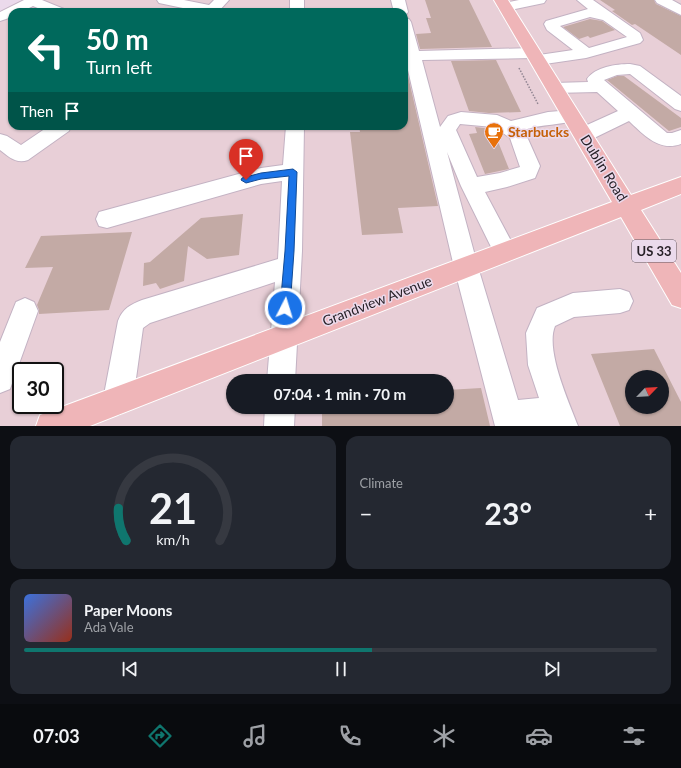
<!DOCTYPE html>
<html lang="en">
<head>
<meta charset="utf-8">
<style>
	body { margin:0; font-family:Lato,sans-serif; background:#242831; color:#f1f3f6; height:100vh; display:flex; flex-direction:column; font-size:15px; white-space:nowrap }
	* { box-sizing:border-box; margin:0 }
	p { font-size:13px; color:#9ea1a6 }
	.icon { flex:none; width:22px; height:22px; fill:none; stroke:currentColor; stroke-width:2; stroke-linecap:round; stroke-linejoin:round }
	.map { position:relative; height:426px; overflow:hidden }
	.panel { display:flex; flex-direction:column; gap:10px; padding:10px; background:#0d0f14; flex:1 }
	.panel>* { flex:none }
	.guide { position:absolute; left:8px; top:8px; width:400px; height:122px; border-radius:12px; box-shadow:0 1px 3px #0004; background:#00695c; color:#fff; overflow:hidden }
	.needle { width:26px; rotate:65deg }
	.controls { position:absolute; left:625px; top:370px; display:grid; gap:8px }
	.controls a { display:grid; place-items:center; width:44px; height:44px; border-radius:50%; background:#171b24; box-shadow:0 1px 3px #0004; font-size:20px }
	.speed { position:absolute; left:12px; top:362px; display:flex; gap:8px; font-size:20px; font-weight:700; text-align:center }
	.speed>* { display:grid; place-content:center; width:52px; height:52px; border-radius:50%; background:#171b24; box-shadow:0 1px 3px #0004; line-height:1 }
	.speed .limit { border:2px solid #111; border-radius:6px; background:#fff; color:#111 }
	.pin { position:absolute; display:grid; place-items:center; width:34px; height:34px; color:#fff; margin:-41px -17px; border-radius:50% 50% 50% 0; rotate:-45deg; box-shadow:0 0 4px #0007 }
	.pin .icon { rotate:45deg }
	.me { position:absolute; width:44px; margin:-22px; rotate:5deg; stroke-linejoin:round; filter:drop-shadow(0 0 3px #0008) }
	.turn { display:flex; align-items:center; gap:14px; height:84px; padding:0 12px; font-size:18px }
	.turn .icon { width:52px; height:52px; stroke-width:2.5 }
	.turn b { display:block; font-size:28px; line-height:34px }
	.then { display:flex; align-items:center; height:38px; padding:0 12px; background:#0003; gap:8px; font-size:15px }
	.big { font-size:30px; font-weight:700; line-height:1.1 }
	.panel .card { flex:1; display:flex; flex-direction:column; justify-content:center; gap:6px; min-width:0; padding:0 14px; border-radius:12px; background:#242831 }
	.panel .dial { align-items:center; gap:0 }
	.dial svg { height:104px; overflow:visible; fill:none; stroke:#363941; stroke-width:7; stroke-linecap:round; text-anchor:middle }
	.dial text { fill:#f1f3f6; stroke:none }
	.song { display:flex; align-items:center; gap:12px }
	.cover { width:48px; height:48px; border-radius:6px; background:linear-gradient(135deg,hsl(220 70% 55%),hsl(10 70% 35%)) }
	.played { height:4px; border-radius:2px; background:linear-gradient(90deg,#0f766e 55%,#363941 55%) }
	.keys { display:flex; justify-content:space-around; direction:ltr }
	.heat { display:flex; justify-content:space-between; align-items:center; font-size:22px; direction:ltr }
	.panel .tiles { flex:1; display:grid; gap:10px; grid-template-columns:1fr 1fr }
	.card:last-child { grid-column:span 2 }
	.trip { position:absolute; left:226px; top:374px; width:228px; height:40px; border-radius:20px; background:#171b24; box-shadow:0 1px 3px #0004; font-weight:700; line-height:40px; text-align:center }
	.tab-bar { display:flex; height:64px; justify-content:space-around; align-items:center; background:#090b0e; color:#9ea1a6 }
	.tab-bar .icon { width:28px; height:28px }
	.tab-bar .selected { color:#0f766e }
	.tab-bar b { font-size:18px; color:#f1f3f6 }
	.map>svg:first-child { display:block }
</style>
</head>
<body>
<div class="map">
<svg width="681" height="426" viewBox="0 0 681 426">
	<rect width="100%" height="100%" fill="#ebdaec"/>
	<path fill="#e8cfd7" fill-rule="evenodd" d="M34,0H681V426H0V17ZM12,12H404V126H12ZM21,371H55V405H21ZM632,377H662V407H632ZM233,381H447V407H233Z"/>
	<path fill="#c3aaa5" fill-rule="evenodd" d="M425,0H469L492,47L420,49L416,34L431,33L426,18H431Z
		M600,0H654L656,4L681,16V55L635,24L632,25L612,11L615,10Z
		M590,19L602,21L615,30L590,38L588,36L579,39L563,27Z
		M496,60L521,112L489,113L469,111L451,61Z
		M404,76H408L438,206L398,208L403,233L362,235L350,132H360L359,126H404Z
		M617,76H624L681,118V127L669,131L607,80Z
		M475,127L493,129L509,169L485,174L469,134L477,133Z
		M243,214L239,255L207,259L188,246L184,281L160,289L156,283L143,286L144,263L150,262L201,218Z
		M132,232L109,310L39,314V310L37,305L53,267L25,268L41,236Z
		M654,349L681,402V426H620L591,354ZM632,377H662V407H632Z
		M481,388L490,426H322V407H447V390Z"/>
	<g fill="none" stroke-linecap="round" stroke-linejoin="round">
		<g stroke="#c3b2c3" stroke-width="2">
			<path id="minor" d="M24,0H42L64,9L66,12H47L33,6L21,12H12V17L0,21V12Z
				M157,0H184L209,5L214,0H229L218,12H202L159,3Z
				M290,0H304V12H290Z
				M391,0H405L408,12L406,15H404V12H394Z
				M519,0H546L544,3L505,11L500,10L498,7L500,4Z
				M577,0H593L640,33L643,40L640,43L586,58L538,65L532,63L530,60L532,58L422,60L440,127L448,116L461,112L497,115L511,121L548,112L572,110L578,112L581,116L578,120C561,125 542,124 524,130L540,166L535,178L507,187L485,192L517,252L513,259L505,262L497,259L461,186L447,152L478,267L518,400L539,398L528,365L526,333L537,308L573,293L620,289L629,292L633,301L629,310L620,313L574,317L555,326C545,350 569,402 578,426H495L454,267L404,53V18L409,19L411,22L419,51L533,48L538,50L541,53L539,55L573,50L547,30L544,24L546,21L588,9ZM590,17L603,20L627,37L589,48L560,26ZM460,124L493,127L503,133L510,138L520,167L500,173L477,177L456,130Z
				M655,0H672L681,5V15L657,3Z
				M630,64L640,66L681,96V111L675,109L630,74L617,75L604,80L667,133H672L681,130V144C659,152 644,135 629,121L590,140L583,142L576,140L574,135L576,130L618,111L597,92L554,93L548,92L546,88L548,84L554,83L588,82L587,79C595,67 616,64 630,64Z
				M49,126H71L69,131L28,160C16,164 9,157 0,150V134L7,136L21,145Z
				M286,126H304L302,251L295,381H267L275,282L150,323L143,328L133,400L128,410L118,415L108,410L103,400L118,321C123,308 130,305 142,300L278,259L282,181L261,184L107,228L99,226L96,219L99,212L261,168L283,165Z
				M25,298L34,302L38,311L10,389L0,393V342L16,302Z
				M265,407H295L294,426H264Z"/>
		</g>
		<g stroke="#fff" stroke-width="2">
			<path id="major" d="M494,0H508L631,195L681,177V194L641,210L681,273V308L672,305L621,217L90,426H36L40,415L51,411L612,202Z"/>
		</g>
		<path stroke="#908491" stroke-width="1.5" stroke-dasharray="1.5 1.5" stroke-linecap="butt" d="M519,68L538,104"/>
		<use href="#minor" fill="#fff" fill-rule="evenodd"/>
		<use href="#major" fill="#efb5b8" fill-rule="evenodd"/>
	</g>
	<path fill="#1a73e8" stroke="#114b97" d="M293,169L297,172L294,251L290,308L289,312L285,314L281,312L280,308L285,251L289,176L261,179L246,183L241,180L242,178L261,173Z"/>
	<defs>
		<g id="cafe-pin" transform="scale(1)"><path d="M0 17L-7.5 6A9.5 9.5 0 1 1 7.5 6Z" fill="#e8710a" stroke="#ebdaec"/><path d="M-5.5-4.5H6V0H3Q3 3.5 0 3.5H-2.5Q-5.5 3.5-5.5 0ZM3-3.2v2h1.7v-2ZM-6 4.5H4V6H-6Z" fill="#fff"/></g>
	</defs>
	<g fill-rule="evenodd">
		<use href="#cafe-pin" x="494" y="132"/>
	</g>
	<g text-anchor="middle" stroke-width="3" stroke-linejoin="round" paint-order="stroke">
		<rect fill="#ebdaec" stroke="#615761" stroke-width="1" x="632" y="240" width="44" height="22" rx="3"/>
		<g font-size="13" font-weight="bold" fill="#261f26">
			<text x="654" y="256">US 33</text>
		</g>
		<g font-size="14" font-weight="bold" fill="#c56008" stroke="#ebdaec" text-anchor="start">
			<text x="508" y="137">Starbucks</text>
		</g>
		<g font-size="14" fill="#261f26" stroke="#ebdaec">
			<text transform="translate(604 168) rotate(58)" y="5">Dublin Road</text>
			<text transform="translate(377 301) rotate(-21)" y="5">Grandview Avenue</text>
		</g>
	</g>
</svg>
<div class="controls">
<a><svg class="needle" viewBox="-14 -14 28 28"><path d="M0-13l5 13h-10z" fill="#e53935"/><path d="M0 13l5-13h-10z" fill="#9ea1a6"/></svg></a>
</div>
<div class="speed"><div class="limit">30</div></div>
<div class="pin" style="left:246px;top:180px;background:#d93025"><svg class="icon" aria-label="arrive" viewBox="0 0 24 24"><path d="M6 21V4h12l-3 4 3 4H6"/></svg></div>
<svg class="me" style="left:285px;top:308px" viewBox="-20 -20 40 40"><circle r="17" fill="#1a73e8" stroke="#fff" stroke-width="3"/><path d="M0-11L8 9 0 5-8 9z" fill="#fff"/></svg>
<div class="trip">07:04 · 1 min · 70 m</div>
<div class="guide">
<div class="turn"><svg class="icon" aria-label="left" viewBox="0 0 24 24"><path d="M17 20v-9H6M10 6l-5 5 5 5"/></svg><div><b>50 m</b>Turn left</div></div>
<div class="then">Then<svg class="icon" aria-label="arrive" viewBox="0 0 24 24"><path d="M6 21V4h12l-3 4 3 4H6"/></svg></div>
</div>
</div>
<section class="panel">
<div class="tiles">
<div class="card dial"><svg viewBox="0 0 100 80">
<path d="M14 69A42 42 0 1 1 86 69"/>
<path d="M14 69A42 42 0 0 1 8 44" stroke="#0f766e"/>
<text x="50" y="56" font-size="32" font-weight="700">21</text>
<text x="50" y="72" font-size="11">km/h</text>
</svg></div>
<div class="card"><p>Climate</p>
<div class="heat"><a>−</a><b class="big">23°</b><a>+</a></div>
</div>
<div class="card">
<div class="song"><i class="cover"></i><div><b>Paper Moons</b><p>Ada Vale</p></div></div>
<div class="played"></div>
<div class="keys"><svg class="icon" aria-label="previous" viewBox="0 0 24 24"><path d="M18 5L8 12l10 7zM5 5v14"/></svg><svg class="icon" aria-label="pause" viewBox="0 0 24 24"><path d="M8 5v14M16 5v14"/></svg><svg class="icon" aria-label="next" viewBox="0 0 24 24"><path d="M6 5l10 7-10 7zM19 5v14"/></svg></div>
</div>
</div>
</section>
<nav class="tab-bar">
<b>07:03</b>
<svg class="icon selected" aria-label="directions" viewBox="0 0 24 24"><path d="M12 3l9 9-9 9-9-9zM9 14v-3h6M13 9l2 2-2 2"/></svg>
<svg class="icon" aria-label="music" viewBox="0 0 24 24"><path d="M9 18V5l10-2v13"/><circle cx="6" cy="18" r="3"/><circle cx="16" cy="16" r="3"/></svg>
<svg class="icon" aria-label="phone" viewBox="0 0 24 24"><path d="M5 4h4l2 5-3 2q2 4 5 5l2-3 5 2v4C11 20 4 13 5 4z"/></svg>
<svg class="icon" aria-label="climate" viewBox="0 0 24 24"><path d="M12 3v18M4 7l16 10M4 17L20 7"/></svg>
<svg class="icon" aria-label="car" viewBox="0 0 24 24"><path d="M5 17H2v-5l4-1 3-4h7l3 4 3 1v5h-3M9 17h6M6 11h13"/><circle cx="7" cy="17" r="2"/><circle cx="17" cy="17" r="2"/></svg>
<svg class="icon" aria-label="filters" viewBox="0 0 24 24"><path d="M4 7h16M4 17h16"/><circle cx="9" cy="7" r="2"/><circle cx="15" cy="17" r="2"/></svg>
</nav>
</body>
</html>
